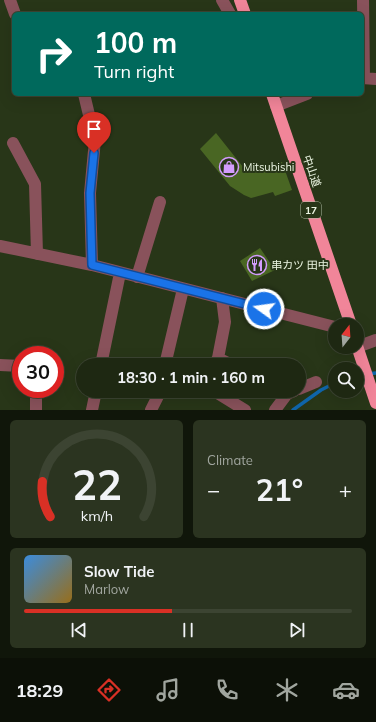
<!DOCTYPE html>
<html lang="en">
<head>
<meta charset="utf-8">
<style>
	body { margin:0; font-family:Mulish,"Noto Sans JP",sans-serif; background:#2b3420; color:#f1f3f6; height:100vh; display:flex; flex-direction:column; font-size:15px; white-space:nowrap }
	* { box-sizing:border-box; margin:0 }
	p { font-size:13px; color:#a1a69f }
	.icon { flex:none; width:22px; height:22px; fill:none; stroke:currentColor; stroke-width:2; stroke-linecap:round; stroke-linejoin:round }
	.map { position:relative; height:410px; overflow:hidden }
	.drawer { display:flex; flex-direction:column; gap:10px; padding:10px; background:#10160a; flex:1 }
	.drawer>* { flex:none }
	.hud { position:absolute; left:12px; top:12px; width:352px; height:84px; border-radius:6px; box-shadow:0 4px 16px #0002,0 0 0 1px #3c4432; background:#00695c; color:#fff; overflow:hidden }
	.needle { width:26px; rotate:17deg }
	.controls { position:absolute; left:328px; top:318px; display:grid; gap:8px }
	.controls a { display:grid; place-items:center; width:36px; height:36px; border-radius:50%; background:#1e2812; box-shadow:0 4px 16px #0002,0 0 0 1px #3c4432; font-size:20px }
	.speed { position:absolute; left:12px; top:346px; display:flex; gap:8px; font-size:20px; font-weight:700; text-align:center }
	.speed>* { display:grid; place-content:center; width:52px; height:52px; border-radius:50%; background:#1e2812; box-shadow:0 4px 16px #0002,0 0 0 1px #3c4432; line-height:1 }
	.speed .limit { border:6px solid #d22; background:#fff; color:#111 }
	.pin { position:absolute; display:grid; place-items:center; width:34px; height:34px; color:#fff; margin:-41px -17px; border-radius:50% 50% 50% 0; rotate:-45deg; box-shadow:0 0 4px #0007 }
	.pin .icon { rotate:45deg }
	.me { position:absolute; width:44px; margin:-22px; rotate:284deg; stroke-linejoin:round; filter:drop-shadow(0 0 3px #0008) }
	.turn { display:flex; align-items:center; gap:14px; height:84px; padding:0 16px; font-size:18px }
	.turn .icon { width:52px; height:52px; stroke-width:2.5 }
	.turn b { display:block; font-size:28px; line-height:34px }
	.big { font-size:30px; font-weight:700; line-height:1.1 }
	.drawer .tile { flex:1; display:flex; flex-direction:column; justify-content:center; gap:6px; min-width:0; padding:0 14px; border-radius:6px; background:#2b3420 }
	.drawer .dial { align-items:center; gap:0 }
	.dial svg { height:104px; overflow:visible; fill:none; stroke:#3c4432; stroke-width:7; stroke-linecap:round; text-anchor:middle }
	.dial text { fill:#f1f3f6; stroke:none }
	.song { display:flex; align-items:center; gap:12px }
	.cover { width:48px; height:48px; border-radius:6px; background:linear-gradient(135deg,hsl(210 70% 55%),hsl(40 70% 35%)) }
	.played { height:4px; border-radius:2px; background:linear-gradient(90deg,#d93025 45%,#3c4432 45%) }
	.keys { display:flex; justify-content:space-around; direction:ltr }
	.heat { display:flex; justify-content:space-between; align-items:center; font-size:22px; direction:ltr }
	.drawer .tiles { flex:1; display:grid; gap:10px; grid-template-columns:1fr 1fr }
	.tile:last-child { grid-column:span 2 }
	.trip { position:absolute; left:76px; top:358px; width:230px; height:40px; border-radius:20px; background:#1e2812; box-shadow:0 4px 16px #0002,0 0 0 1px #3c4432; font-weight:700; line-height:40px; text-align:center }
	.dock { display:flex; height:64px; justify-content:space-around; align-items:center; background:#0c1007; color:#a1a69f }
	.dock .icon { width:28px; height:28px }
	.dock .on { color:#d93025 }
	.dock b { font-size:18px; color:#f1f3f6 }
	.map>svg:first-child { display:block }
</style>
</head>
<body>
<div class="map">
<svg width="376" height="410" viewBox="0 0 376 410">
	<rect width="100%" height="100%" fill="#283618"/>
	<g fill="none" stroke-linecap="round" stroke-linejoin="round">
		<path stroke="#1066ab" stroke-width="3.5" d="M357,375L376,373
			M293,410L321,390L335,383"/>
	</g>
	<path fill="#496623" d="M216,133L247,172L282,162L292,190L275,196L273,192L251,198L244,195L230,186L200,149Z
		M260,248L275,270L252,281L240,261Z"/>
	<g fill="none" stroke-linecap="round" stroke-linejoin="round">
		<path stroke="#89525b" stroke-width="12" d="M10,0L15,14
			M222,0L230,14
			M363,0L364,78
			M362,78L376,79
			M84,94L95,140L90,193L92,265
			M276,106L307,94
			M13,143L35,184L37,254
			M0,246L92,265L335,327
			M137,277L160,202
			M357,347L376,340
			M218,358L232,365
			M0,365L21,366
			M101,365L120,273
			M165,365L183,289
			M214,365L218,358L225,322L222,298
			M299,389L316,382
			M214,391L245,410
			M36,410V389
			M92,410L96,391
			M151,410L160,392
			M275,410L287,394L294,391"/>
		<path stroke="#f18599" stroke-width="12" d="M240,0L245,14
			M272,94L351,325
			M357,346L376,403"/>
	</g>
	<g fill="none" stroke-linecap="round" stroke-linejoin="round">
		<g stroke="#114b97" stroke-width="10">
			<path id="route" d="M94,153L90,193L92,265L264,309"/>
		</g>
		<use href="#route" stroke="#1a73e8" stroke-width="7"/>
	</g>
	<defs>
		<g id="shop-ring" transform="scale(1)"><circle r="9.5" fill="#283618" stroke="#d39cfc" stroke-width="1.5"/><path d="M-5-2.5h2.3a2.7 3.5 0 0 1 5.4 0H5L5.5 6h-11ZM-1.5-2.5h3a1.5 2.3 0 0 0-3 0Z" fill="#d39cfc"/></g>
		<g id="restaurant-ring" transform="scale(1)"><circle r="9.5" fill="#283618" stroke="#d39cfc" stroke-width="1.5"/><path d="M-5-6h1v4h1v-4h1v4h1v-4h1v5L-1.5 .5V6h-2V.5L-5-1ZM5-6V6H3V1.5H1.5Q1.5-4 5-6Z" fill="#d39cfc"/></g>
	</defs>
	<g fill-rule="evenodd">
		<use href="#shop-ring" x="229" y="167"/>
		<use href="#restaurant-ring" x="257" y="265"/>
	</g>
	<g text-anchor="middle" stroke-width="4" stroke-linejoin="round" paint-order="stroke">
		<rect fill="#283618" stroke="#b0bca5" stroke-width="1" x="301" y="202" width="20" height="16" rx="3"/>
		<g font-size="10" font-weight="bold" fill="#ebf5e2">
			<text x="311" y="214">17</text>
		</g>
		<g font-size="11" fill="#ebf5e2" stroke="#283618" text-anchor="start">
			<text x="243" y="171">Mitsubishi</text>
			<text x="271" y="269">串カツ 田中</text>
		</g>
		<g font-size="11" fill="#ebf5e2" stroke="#283618">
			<text transform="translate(312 171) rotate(71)" y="4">中山道</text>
		</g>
	</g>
</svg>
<div class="controls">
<a><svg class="needle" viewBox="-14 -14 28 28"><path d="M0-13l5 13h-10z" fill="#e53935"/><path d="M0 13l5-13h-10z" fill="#a1a69f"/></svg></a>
<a><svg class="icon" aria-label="search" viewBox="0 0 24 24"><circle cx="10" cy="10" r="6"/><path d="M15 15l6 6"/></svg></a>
</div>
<div class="speed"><div class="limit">30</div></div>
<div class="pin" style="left:94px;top:153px;background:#d93025"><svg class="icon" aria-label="arrive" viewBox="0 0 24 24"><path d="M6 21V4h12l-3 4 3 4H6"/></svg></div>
<svg class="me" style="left:264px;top:309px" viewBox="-20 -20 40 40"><circle r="17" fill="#1a73e8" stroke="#fff" stroke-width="3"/><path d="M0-11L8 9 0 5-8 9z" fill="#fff"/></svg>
<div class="trip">18:30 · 1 min · 160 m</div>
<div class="hud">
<div class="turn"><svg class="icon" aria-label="right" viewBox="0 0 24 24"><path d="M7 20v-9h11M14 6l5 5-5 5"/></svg><div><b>100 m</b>Turn right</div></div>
</div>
</div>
<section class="drawer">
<div class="tiles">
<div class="tile dial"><svg viewBox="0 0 100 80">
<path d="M14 69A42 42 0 1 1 86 69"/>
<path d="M14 69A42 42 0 0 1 8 42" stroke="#d93025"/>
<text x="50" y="56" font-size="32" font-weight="700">22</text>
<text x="50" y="72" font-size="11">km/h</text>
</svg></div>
<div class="tile"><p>Climate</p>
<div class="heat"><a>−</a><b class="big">21°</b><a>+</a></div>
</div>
<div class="tile">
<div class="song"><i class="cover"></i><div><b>Slow Tide</b><p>Marlow</p></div></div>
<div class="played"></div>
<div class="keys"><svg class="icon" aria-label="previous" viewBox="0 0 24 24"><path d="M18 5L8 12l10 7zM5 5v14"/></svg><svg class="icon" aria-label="pause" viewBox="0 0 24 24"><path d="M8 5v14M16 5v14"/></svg><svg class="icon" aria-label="next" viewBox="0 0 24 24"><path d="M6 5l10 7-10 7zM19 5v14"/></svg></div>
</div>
</div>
</section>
<nav class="dock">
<b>18:29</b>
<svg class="icon on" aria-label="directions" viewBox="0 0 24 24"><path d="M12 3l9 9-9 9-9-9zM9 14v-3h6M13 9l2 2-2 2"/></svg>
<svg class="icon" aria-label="music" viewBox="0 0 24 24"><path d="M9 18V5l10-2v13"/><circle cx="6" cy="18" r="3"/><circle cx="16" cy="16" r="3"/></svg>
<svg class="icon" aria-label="phone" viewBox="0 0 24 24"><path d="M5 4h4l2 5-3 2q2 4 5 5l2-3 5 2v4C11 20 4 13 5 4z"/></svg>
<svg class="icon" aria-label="climate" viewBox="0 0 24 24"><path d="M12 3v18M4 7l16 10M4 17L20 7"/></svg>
<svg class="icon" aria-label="car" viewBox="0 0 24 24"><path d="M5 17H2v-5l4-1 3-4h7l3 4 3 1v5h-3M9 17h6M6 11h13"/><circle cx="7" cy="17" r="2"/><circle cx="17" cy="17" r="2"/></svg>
</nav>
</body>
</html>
